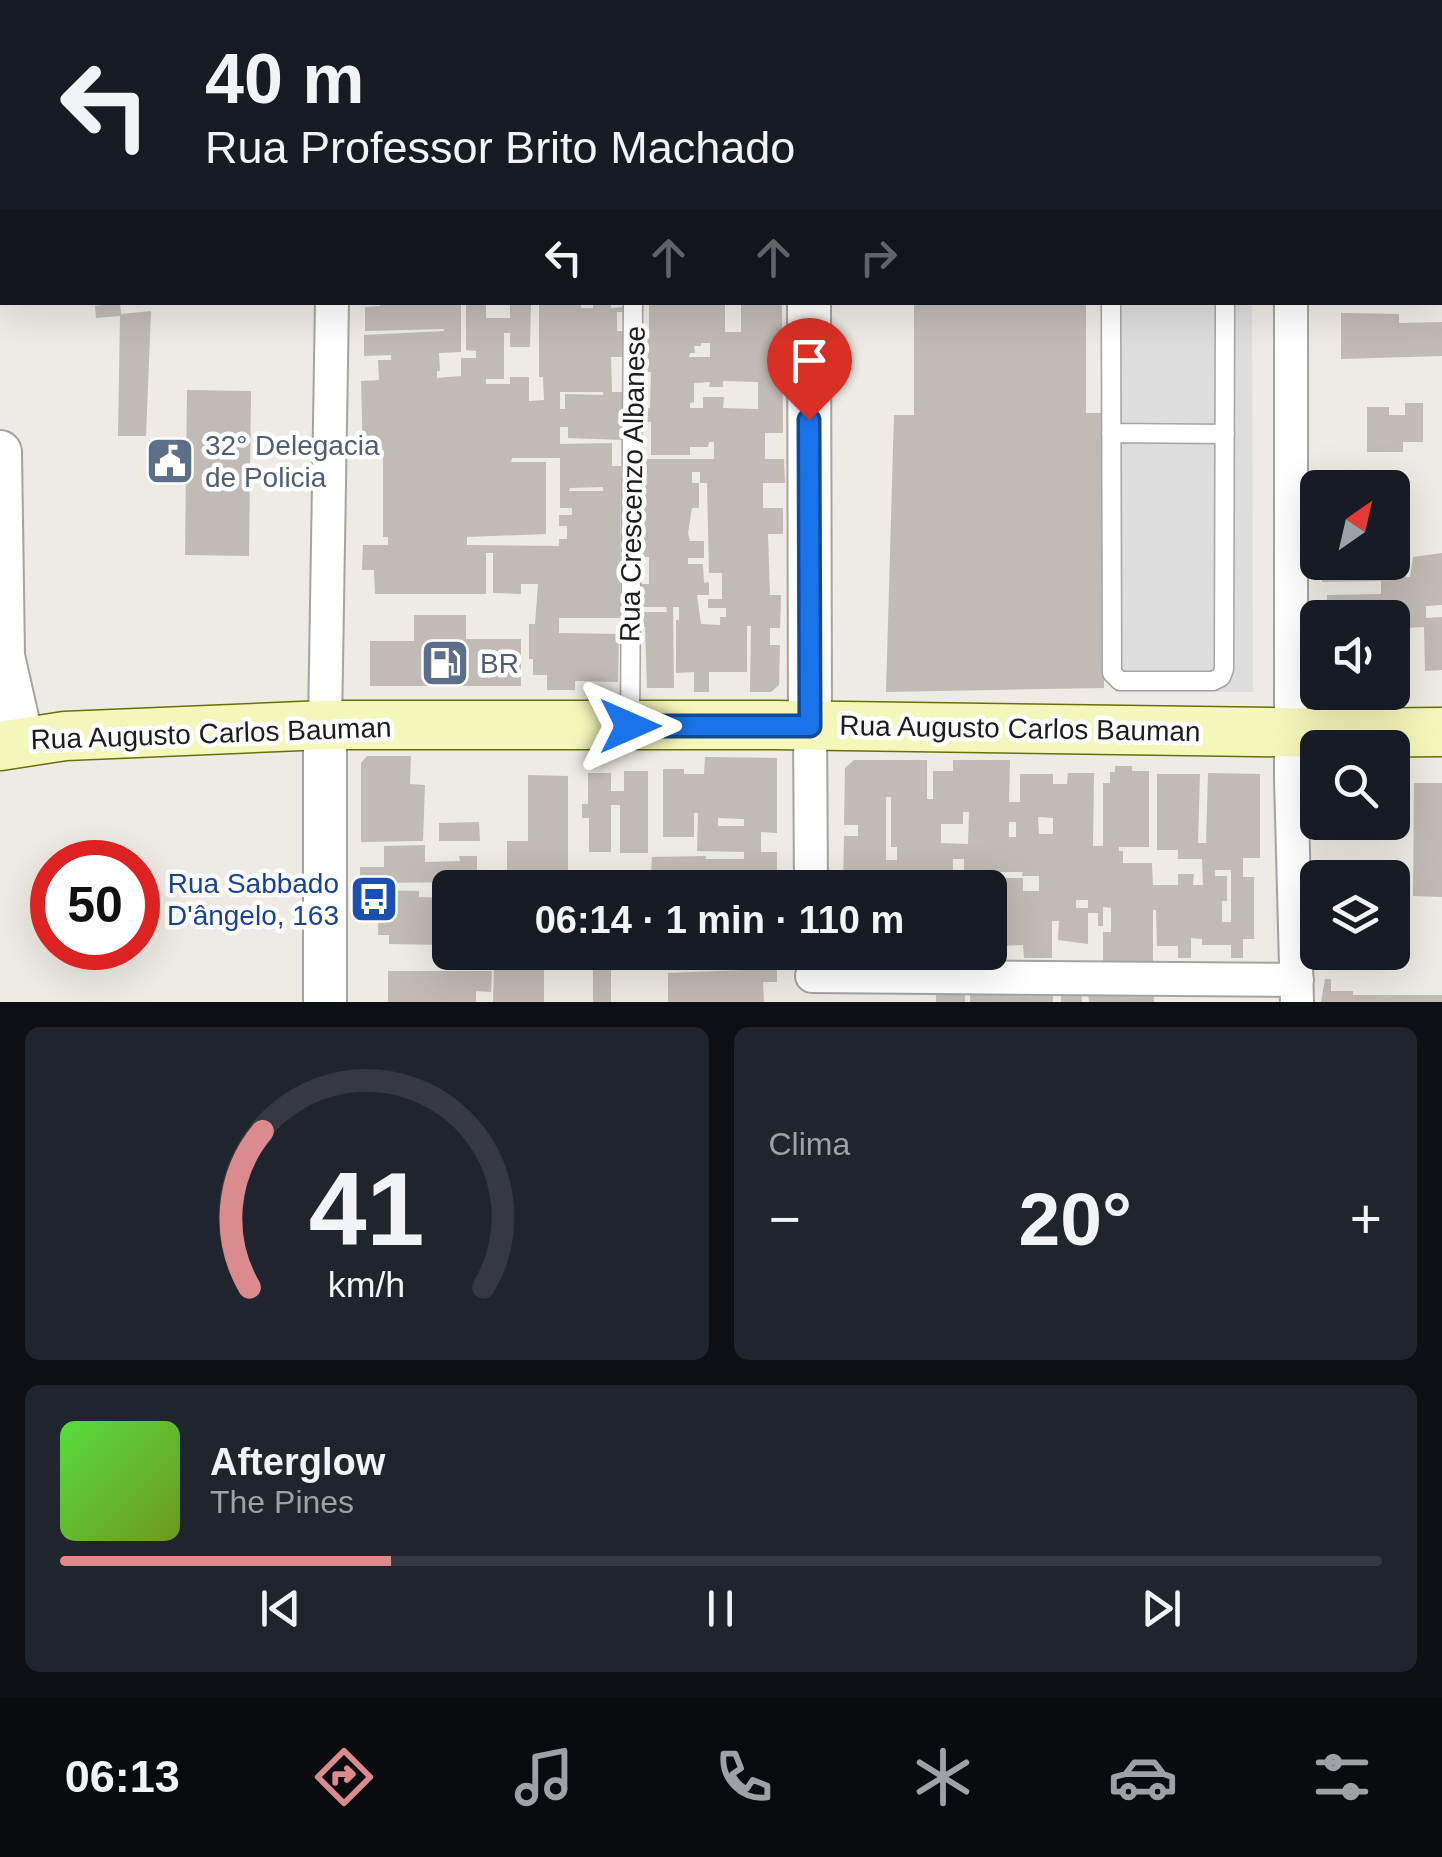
<!DOCTYPE html>
<html lang="pt">
<head>
<meta charset="utf-8">
<style>
	body { margin:0; font-family:Helvetica,sans-serif; background:#20242c; color:#f1f3f6; height:100vh; display:flex; flex-direction:column; font-size:38px; white-space:nowrap }
	* { box-sizing:border-box; margin:0 }
	p { font-size:32px; color:#9ea1a6 }
	.icon { flex:none; width:55px; height:55px; fill:none; stroke:currentColor; stroke-width:2; stroke-linecap:round; stroke-linejoin:round }
	.map { position:relative; height:1002px; overflow:hidden }
	.details { display:flex; flex-direction:column; gap:25px; padding:25px; background:#0d0f14; flex:1 }
	.details>* { flex:none }
	.banner { position:absolute; left:0px; top:0px; width:1442px; height:305px; box-shadow:0 10px 40px #0002; background:#171b24; color:#f1f3f6; overflow:hidden }
	.needle { width:65px; rotate:34deg }
	.controls { position:absolute; left:1300px; top:470px; display:grid; gap:20px }
	.controls a { display:grid; place-items:center; width:110px; height:110px; border-radius:15px; background:#171b24; box-shadow:0 10px 40px #0002; font-size:50px }
	.speed { position:absolute; left:30px; top:840px; display:flex; gap:20px; font-size:50px; font-weight:700; text-align:center }
	.speed>* { display:grid; place-content:center; width:130px; height:130px; border-radius:50%; background:#171b24; box-shadow:0 10px 40px #0002; line-height:1 }
	.speed .limit { border:15px solid #d22; background:#fff; color:#111 }
	.pin { position:absolute; display:grid; place-items:center; width:85px; height:85px; color:#fff; margin:-102px -42px; border-radius:50% 50% 50% 0; rotate:-45deg; box-shadow:0 0 10px #0007 }
	.pin .icon { rotate:45deg }
	.me { position:absolute; width:110px; margin:-55px; rotate:90deg; stroke-linejoin:round; filter:drop-shadow(0 0 8px #0008) }
	.turn { display:flex; align-items:center; gap:35px; height:210px; padding:0 40px; font-size:45px }
	.turn .icon { width:130px; height:130px; stroke-width:2.5 }
	.turn b { display:block; font-size:70px; line-height:85px }
	.lanes { display:flex; align-items:center; height:95px; padding:0 40px; background:#0003; justify-content:center; gap:50px; direction:ltr }
	.lanes .off { opacity:.35 }
	.big { font-size:75px; font-weight:700; line-height:1.1 }
	.details .card { flex:1; display:flex; flex-direction:column; justify-content:center; gap:15px; min-width:0; padding:0 35px; border-radius:15px; background:#20242c }
	.details .dial { align-items:center; gap:0 }
	.dial svg { height:260px; overflow:visible; fill:none; stroke:#363941; stroke-width:7; stroke-linecap:round; text-anchor:middle }
	.dial text { fill:#f1f3f6; stroke:none }
	.song { display:flex; align-items:center; gap:30px }
	.cover { width:120px; height:120px; border-radius:15px; background:linear-gradient(135deg,hsl(110 70% 55%),hsl(80 70% 35%)) }
	.played { height:10px; border-radius:5px; background:linear-gradient(90deg,#db8a8e 25%,#363941 25%) }
	.keys { display:flex; justify-content:space-around; direction:ltr }
	.heat { display:flex; justify-content:space-between; align-items:center; font-size:55px; direction:ltr }
	.details .tiles { flex:1; display:grid; gap:25px; grid-template-columns:1fr 1fr }
	.card:last-child { grid-column:span 2 }
	.trip { position:absolute; left:432px; top:870px; width:575px; height:100px; border-radius:15px; background:#171b24; box-shadow:0 10px 40px #0002; font-weight:700; line-height:100px; text-align:center }
	.dock { display:flex; height:160px; justify-content:space-around; align-items:center; background:#090b0e; color:#9ea1a6 }
	.dock .icon { width:70px; height:70px }
	.dock .active { color:#db8a8e }
	.dock b { font-size:45px; color:#f1f3f6 }
	.map>svg:first-child { display:block }
</style>
</head>
<body>
<div class="map">
<svg width="1442" height="1002" viewBox="0 0 1442 1002">
	<rect width="100%" height="100%" fill="#eeeae4"/>
	<path fill="#ddd" d="M1114,303H1252L1253,692H1115Z"/>
	<path fill="#c2bab4" fill-rule="evenodd" d="M466,302H486V318H510V302H531L530,347H510V333H504V379H486V384H510V377H529V401L544,400L543,377H539V302H581V308H593V302H611V308L623,307V312H617V331H623L622,357H611L612,392H622V440L568,438V427H560V444L612,443V466H621L620,618H559V633L619,634L618,682L575,681V690H547V675H533V659H529V624H535L538,584H521V594L493,593V553H486V594H375L374,570H362L363,545H388V537H383V457H363L361,381L379,380L378,360H391V355L364,356V335L444,331V329L365,331V307L380,306V303H461V352L439,353L440,371H437V378L461,376V358H476V351L466,350ZM560,392H603V395L565,394V409H560ZM512,458H560V508H572V515H559V526H567V539H559V546L467,545V537L546,534V462H511ZM603,487V491H569L570,488Z
		M707,302H725V332H741V302H782L783,433H765V459H784L785,483H763V508H783V534H768L770,595H781L780,628H770V645H780L779,685L771,692H750L751,626H747V672H709V692H694V672L676,673V620H679V607H673L674,688H647L645,627L640,626V612H667L666,607H640V584H649V557H637V533L641,532L636,483H641V459H714V442H709L708,447H690V455H651V422H646L645,408H650L651,372H646V358L641,357V332H649V305ZM701,343H710V357H689L690,353H695L694,346H701ZM723,381L758,382V409L723,408L724,397H703V408H690V403L694,402V383L710,382L709,387H723ZM692,472H700V483H707L709,573H722V599H708V608H726V617H720V625L701,624L697,595H709V582L704,583L703,564H688V558H704V541H690L688,533L692,508H699V483H692Z
		M914,302H1086V413H1104V688L886,692L894,415H914Z
		M120,303L121,314L151,311L146,436H118L120,316L96,318L95,306Z
		M1341,313L1399,314V323L1442,322V356L1341,359Z
		M187,390L251,391L249,556L185,555Z
		M1405,403H1423V442H1403V452H1367V407H1389V415H1405Z
		M1326,472L1403,473L1405,525L1392,526V488H1326Z
		M1392,528H1405L1406,577H1410L1413,557L1442,553V605L1426,606V618L1442,617V670L1425,671L1424,627L1407,628L1409,678L1402,680H1392V627H1407V619L1371,618L1370,609H1353V618H1327V595L1381,594V581L1322,582V562H1392Z
		M414,615H466V639H521V686H370V641H414Z
		M367,756H411L410,784L425,785L423,841L361,842V763Z
		M705,757L777,758V833L761,832V852H777V873L766,872V880H776V888H718V880H688V888H611V878H624V874H651L652,857L706,856V859H744V852L697,851L698,813H694V837H663V769H684V774H704ZM718,818L744,819V826H718Z
		M854,760H927V799H933V771H953V760H1010L1009,802H1020V774H1053V784H1067L1068,773H1094L1093,846H1103V783H1110V772H1115V766H1132V771H1149V847H1119V851H1123V863H1152L1153,885H1178V874H1194L1193,885H1203L1202,859H1178V850H1157V774H1200L1198,843H1206L1208,773L1260,774V858H1243V877H1254V939H1243V958H1231V945H1202V939L1191,938V958H1178V946H1157L1156,910H1153V961H1103V932H1111V908L1103,907V926H1098V913H1088V944L1058,940L1059,921H1052V958H1024L1023,945L1002,946V904H994V945H990V888H975V875H964V859H953V888H843L844,836H858V825H844L845,768ZM886,797H891V847H897V860H886ZM963,812H969L968,844L941,843V824H963ZM1038,817L1053,818V834H1039ZM1009,822H1016V837H1009ZM1215,870H1231V922H1222V901H1227V876H1215ZM994,872H1023L1022,876H1039V891H1023V878H998L999,886H993ZM1076,900H1088V908H1076Z
		M624,771H648V853H620V805H611V852H589V818H582V804H588V773H611V791H624Z
		M528,775L568,776V882L480,883V877H507V841H528Z
		M1414,783H1442V897L1413,896Z
		M479,822L480,841H439V823Z
		M425,845V862L460,861L459,856H477V882L360,883V867H384V846Z
		M379,890L419,891V897L446,898L445,945L389,944V935H378Z
		M502,952H544V1002H493L494,966H501Z
		M593,952H643V966H611V1002H593Z
		M688,952H761V962H687Z
		M845,952H894V958H850Z
		M742,966H777V982H763L764,1002H668V973L742,970Z
		M388,971H492L491,992L476,991V1002H388Z
		M1325,979H1331V991H1353V995H1442V1002H1321Z
		M936,992H965V1002H936Z
		M970,992L1053,993V1002H970Z
		M1081,992L1082,1002H1061V993Z
		M1088,993H1154V1002H1089Z"/>
	<g fill="none" stroke-linecap="round" stroke-linejoin="round">
		<g stroke="#a4a4a4" stroke-width="21">
			<path id="service" d="M15,0V2
				M1111,302L1112,673L1120,681H1213L1221,677L1224,669L1225,302
				M1111,433L1225,434
				M630,722L633,302"/>
		</g>
		<g stroke="#a4a4a4" stroke-width="36">
			<path id="minor" d="M674,0V2
				M1291,302V778L1297,1002
				M325,725L332,302
				M810,726L811,888
				M812,976L1297,980"/>
		</g>
		<g stroke="#a4a4a4" stroke-width="46">
			<path id="tertiary" d="M0,113H2
				M1440,118H1442
				M0,280L2,278
				M809,302L810,726
				M0,452L3,656L22,740
				M325,725V1002"/>
		</g>
		<g stroke="#676f0a" stroke-width="51">
			<path id="secondary" d="M0,746L65,736L325,725H775L1333,733L1442,732"/>
		</g>
		<g stroke="#8f5f07" stroke-width="56">
			<path id="primary" d="M1440,31H1442
				M1440,79H1442
				M0,158H2"/>
		</g>
		<use href="#service" stroke="#fff" stroke-width="18"/>
		<use href="#minor" stroke="#fff" stroke-width="32"/>
		<use href="#tertiary" stroke="#fff" stroke-width="42"/>
		<use href="#secondary" stroke="#f5f6ba" stroke-width="48"/>
		<use href="#primary" stroke="#f7cfa0" stroke-width="52"/>
	</g>
	<g fill="none" stroke-linecap="round" stroke-linejoin="round">
		<g stroke="#114b97" stroke-width="25">
			<path id="route" d="M630,726H810L809,420"/>
		</g>
		<use href="#route" stroke="#1a73e8" stroke-width="18"/>
	</g>
	<defs>
		<g id="civic-square" transform="scale(2.5)"><rect x="-9" y="-9" width="18" height="18" rx="4" fill="#5c6f8a" stroke="#fff"/><path d="M-.6-6.5H3V-4.5H.6V-3L4-1V1h2V6H-6V1h2V-1L-.6-3ZM-1.2 2.5V6h2.4V2.5Z" fill="#fff"/></g>
		<g id="fuel-square" transform="scale(2.5)"><rect x="-9" y="-9" width="18" height="18" rx="4" fill="#5c6f8a" stroke="#fff"/><path d="M-5.5-6h7V0h2V4h1.3V-2.5L3-4.5l.8-.8L6-3V5H2.5V1h-1V6h-7ZM-4.2-4.7v3.2H.2V-4.7Z" fill="#fff"/></g>
		<g id="bus-square" transform="scale(2.5)"><rect x="-9" y="-9" width="18" height="18" rx="4" fill="#1a4fb4" stroke="#fff"/><path d="M-5-6H5V4H4V6H2V4H-2V6H-4V4H-5ZM-3.5-4V0h7V-4ZM-3.5 1.2v1.5H-2V1.2ZM2 1.2v1.5H3.5V1.2Z" fill="#fff"/></g>
	</defs>
	<g fill-rule="evenodd">
		<use href="#civic-square" x="170" y="461"/>
		<use href="#fuel-square" x="445" y="663"/>
		<use href="#bus-square" x="374" y="899"/>
	</g>
	<g text-anchor="middle" stroke-width="9" stroke-linejoin="round" paint-order="stroke">
		<g font-size="28" fill="#4e5e75" stroke="#fff" text-anchor="start">
			<text x="205" y="455">32° Delegacia<tspan x="205" dy="32">de Policia</tspan></text>
			<text x="480" y="673">BR</text>
		</g>
		<g font-size="28" fill="#1d1d1d" stroke="#fff">
			<text transform="translate(632 484) rotate(-89)" y="10">Rua Crescenzo Albanese</text>
			<text transform="translate(1020 728) rotate(1)" y="10">Rua Augusto Carlos Bauman</text>
			<text transform="translate(211 733) rotate(-2)" y="10">Rua Augusto Carlos Bauman</text>
		</g>
		<g font-size="28" fill="#164399" stroke="#fff" text-anchor="end">
			<text x="339" y="893">Rua Sabbado<tspan x="339" dy="32">D'ângelo, 163</tspan></text>
		</g>
	</g>
</svg>
<div class="controls">
<a><svg class="needle" viewBox="-14 -14 28 28"><path d="M0-13l5 13h-10z" fill="#e53935"/><path d="M0 13l5-13h-10z" fill="#9ea1a6"/></svg></a>
<a><svg class="icon" aria-label="sound" viewBox="0 0 24 24"><path d="M4 9h4l5-4v14l-5-4H4zM17 9q2 3 0 6"/></svg></a>
<a><svg class="icon" aria-label="search" viewBox="0 0 24 24"><circle cx="10" cy="10" r="6"/><path d="M15 15l6 6"/></svg></a>
<a><svg class="icon" aria-label="layers" viewBox="0 0 24 24"><path d="M12 4l9 5-9 5-9-5zM3 14l9 5 9-5"/></svg></a>
</div>
<div class="speed"><div class="limit">50</div></div>
<div class="pin" style="left:809px;top:420px;background:#d93025"><svg class="icon" aria-label="arrive" viewBox="0 0 24 24"><path d="M6 21V4h12l-3 4 3 4H6"/></svg></div>
<svg class="me" style="left:630px;top:726px" viewBox="-20 -20 40 40"><path d="M0-17L14 15 0 8-14 15z" fill="#1a73e8" stroke="#fff" stroke-width="4"/></svg>
<div class="trip">06:14 · 1 min · 110 m</div>
<div class="banner">
<div class="turn"><svg class="icon" aria-label="left" viewBox="0 0 24 24"><path d="M17 20v-9H6M10 6l-5 5 5 5"/></svg><div><b>40 m</b>Rua Professor Brito Machado</div></div>
<div class="lanes"><svg class="icon" aria-label="left" viewBox="0 0 24 24"><path d="M17 20v-9H6M10 6l-5 5 5 5"/></svg><svg class="icon off" aria-label="ahead" viewBox="0 0 24 24"><path d="M12 20V5M6 11l6-6 6 6"/></svg><svg class="icon off" aria-label="ahead" viewBox="0 0 24 24"><path d="M12 20V5M6 11l6-6 6 6"/></svg><svg class="icon off" aria-label="right" viewBox="0 0 24 24"><path d="M7 20v-9h11M14 6l5 5-5 5"/></svg></div>
</div>
</div>
<section class="details">
<div class="tiles">
<div class="card dial"><svg viewBox="0 0 100 80">
<path d="M14 69A42 42 0 1 1 86 69"/>
<path d="M14 69A42 42 0 0 1 18 21" stroke="#db8a8e"/>
<text x="50" y="56" font-size="32" font-weight="700">41</text>
<text x="50" y="72" font-size="11">km/h</text>
</svg></div>
<div class="card"><p>Clima</p>
<div class="heat"><a>−</a><b class="big">20°</b><a>+</a></div>
</div>
<div class="card">
<div class="song"><i class="cover"></i><div><b>Afterglow</b><p>The Pines</p></div></div>
<div class="played"></div>
<div class="keys"><svg class="icon" aria-label="previous" viewBox="0 0 24 24"><path d="M18 5L8 12l10 7zM5 5v14"/></svg><svg class="icon" aria-label="pause" viewBox="0 0 24 24"><path d="M8 5v14M16 5v14"/></svg><svg class="icon" aria-label="next" viewBox="0 0 24 24"><path d="M6 5l10 7-10 7zM19 5v14"/></svg></div>
</div>
</div>
</section>
<nav class="dock">
<b>06:13</b>
<svg class="icon active" aria-label="directions" viewBox="0 0 24 24"><path d="M12 3l9 9-9 9-9-9zM9 14v-3h6M13 9l2 2-2 2"/></svg>
<svg class="icon" aria-label="music" viewBox="0 0 24 24"><path d="M9 18V5l10-2v13"/><circle cx="6" cy="18" r="3"/><circle cx="16" cy="16" r="3"/></svg>
<svg class="icon" aria-label="phone" viewBox="0 0 24 24"><path d="M5 4h4l2 5-3 2q2 4 5 5l2-3 5 2v4C11 20 4 13 5 4z"/></svg>
<svg class="icon" aria-label="climate" viewBox="0 0 24 24"><path d="M12 3v18M4 7l16 10M4 17L20 7"/></svg>
<svg class="icon" aria-label="car" viewBox="0 0 24 24"><path d="M5 17H2v-5l4-1 3-4h7l3 4 3 1v5h-3M9 17h6M6 11h13"/><circle cx="7" cy="17" r="2"/><circle cx="17" cy="17" r="2"/></svg>
<svg class="icon" aria-label="filters" viewBox="0 0 24 24"><path d="M4 7h16M4 17h16"/><circle cx="9" cy="7" r="2"/><circle cx="15" cy="17" r="2"/></svg>
</nav>
</body>
</html>
